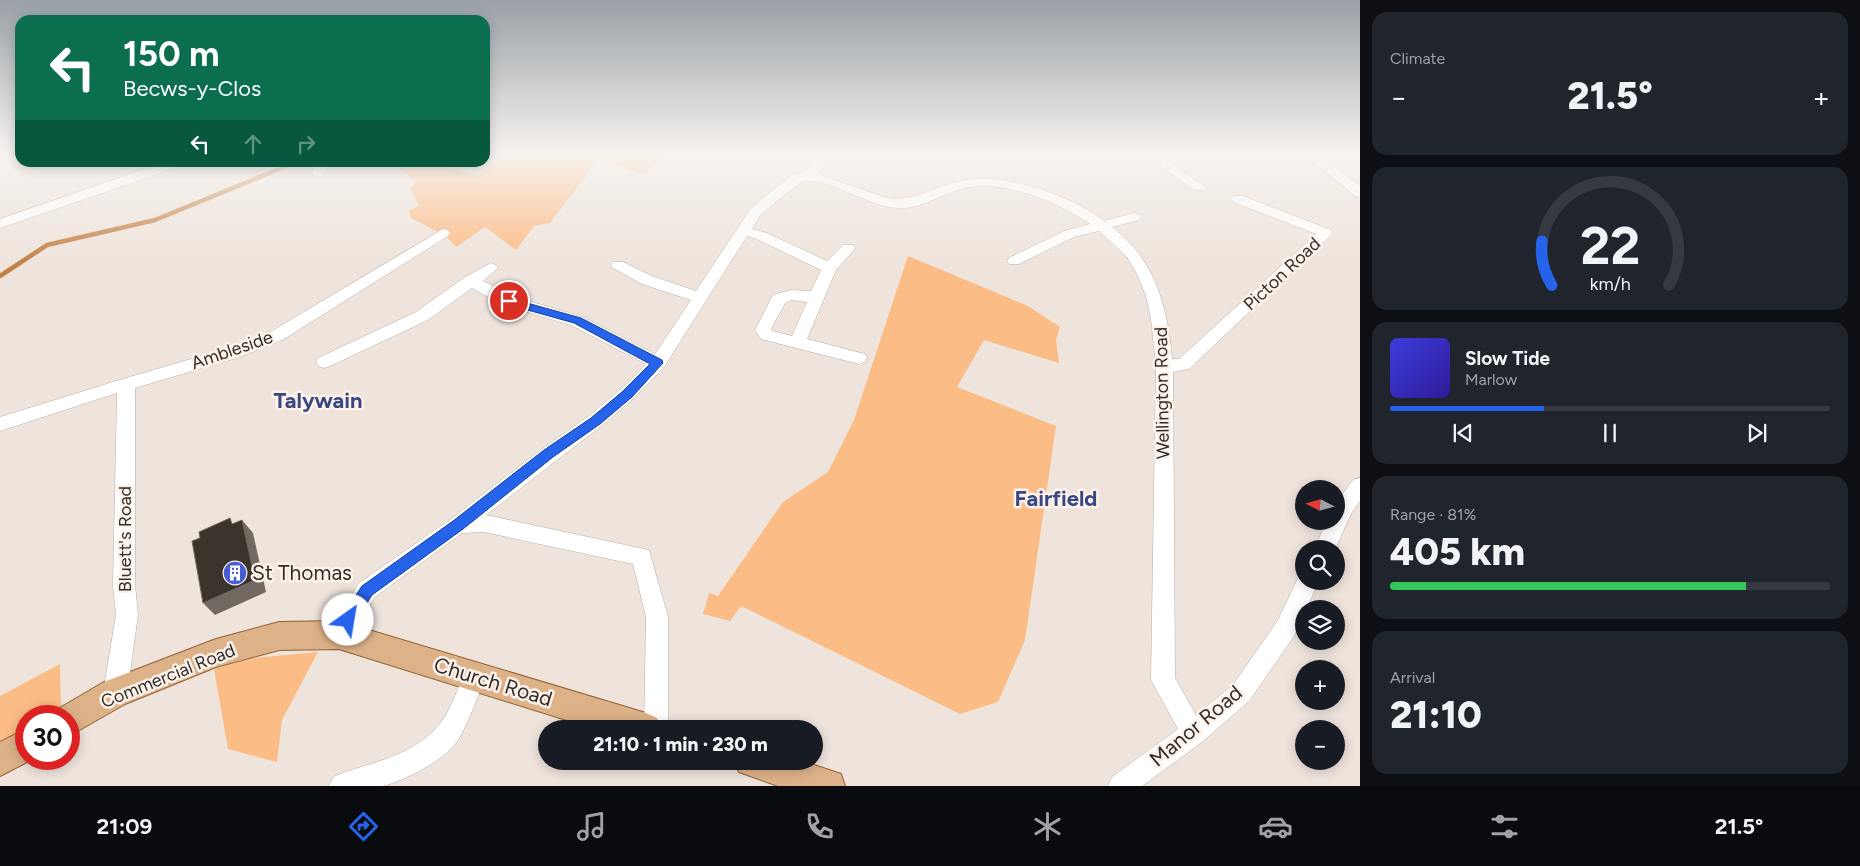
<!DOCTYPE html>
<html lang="en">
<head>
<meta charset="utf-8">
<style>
	body { margin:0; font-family:Figtree,sans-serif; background:#20242c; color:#f1f3f6; height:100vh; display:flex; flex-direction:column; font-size:19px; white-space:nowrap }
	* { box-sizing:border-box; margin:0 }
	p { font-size:16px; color:#9ea1a6 }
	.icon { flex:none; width:28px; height:28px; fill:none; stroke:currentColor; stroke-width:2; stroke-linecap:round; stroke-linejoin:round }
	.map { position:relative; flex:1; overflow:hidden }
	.side { display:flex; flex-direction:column; gap:12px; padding:12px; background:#0d0f14; width:500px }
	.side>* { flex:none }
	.banner { position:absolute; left:15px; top:15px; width:475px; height:152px; border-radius:15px; box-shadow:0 2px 12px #0003; background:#0b6e4f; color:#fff; overflow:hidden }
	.needle { width:32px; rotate:276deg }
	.tools { position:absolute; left:1295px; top:480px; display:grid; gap:10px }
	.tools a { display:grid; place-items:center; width:50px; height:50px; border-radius:50%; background:#171b24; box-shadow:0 2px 12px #0003; font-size:25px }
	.speed { position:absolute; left:15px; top:705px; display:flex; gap:10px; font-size:25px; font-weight:700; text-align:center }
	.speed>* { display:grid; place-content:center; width:65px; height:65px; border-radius:50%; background:#171b24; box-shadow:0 2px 12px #0003; line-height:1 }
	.speed .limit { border:8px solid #d22; background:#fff; color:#111 }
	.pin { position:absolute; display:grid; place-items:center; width:42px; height:42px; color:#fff; margin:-21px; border:2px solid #fff; border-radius:50%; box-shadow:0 1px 5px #0007 }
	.me { position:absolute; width:55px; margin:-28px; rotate:32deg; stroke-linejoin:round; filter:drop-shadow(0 0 4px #0008) }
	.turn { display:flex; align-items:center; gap:18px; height:105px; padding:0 25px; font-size:22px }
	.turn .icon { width:65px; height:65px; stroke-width:2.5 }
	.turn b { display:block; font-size:35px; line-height:42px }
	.lanes { display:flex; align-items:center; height:48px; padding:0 25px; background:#0003; justify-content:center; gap:25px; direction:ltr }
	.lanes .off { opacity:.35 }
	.big { font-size:38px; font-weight:800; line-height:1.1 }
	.side .card { flex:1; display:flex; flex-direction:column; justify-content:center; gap:8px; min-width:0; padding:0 18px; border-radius:15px; background:#20242c }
	.side .dial { align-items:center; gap:0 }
	.dial svg { height:130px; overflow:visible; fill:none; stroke:#363941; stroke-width:7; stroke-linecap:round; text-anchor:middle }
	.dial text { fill:#f1f3f6; stroke:none }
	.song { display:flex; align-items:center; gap:15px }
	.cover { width:60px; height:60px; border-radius:8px; background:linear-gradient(135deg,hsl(240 70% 55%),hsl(250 70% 35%)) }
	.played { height:5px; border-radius:2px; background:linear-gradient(90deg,#2563eb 35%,#363941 35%) }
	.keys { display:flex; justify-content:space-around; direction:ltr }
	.heat { display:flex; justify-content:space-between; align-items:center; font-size:28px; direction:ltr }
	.charge { height:8px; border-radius:4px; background:linear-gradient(90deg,#34c759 81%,#363941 0) }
	.trip { position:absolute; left:538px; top:720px; width:285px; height:50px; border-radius:25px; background:#171b24; box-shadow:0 2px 12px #0003; font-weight:800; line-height:50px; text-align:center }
	.tab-bar { display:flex; height:80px; justify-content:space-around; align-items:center; background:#090b0e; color:#9ea1a6 }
	.tab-bar .icon { width:35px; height:35px }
	.tab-bar .selected { color:#2563eb }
	.tab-bar b { font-size:22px; color:#f1f3f6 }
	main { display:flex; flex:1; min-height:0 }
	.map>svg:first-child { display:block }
</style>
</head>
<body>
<main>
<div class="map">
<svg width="1360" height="786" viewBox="0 0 1360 786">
	<rect width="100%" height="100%" fill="#eee4dc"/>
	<path fill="#fcbc86" d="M509,154H662L644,174L598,160L550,223L534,226L516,250L485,227L456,247L446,236L411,218L409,210L419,206L410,188L416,182L392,163H450L448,167L477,176Z
		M908,256L1028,306L1060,327L1056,340L1059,363L984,340L957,387L1056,426L1025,640L998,702L960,714L741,606L730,621L703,614L709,593L718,596L783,502L828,472L854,420Z
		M318,652L282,720L277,762L228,749L214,669L254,658Z
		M60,664L61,710L50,716H26V729L0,744V696Z"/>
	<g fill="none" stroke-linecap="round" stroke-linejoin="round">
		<path stroke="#c38146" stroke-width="4.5" d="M0,276L47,245L155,220L296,162"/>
		<g stroke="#b7aea6" stroke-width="1">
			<path id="minor" d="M820,154H833L817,174L887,198C913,202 932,188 956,182C1000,170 1068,194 1104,221L1134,213L1139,214L1141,217L1139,220L1112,227C1155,259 1168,308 1172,359H1179L1316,234L1233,202L1231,199L1233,196H1243L1331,230L1333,233L1189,369L1173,372L1175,678L1196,715L1233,685L1278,620L1300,574L1304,573V581H1319L1306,609H1304V614L1294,636L1249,701L1202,742L1142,786H1108L1112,777L1178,729L1151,680L1156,366L1151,319L1146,296L1137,274L1127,257L1099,231L1074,237L1019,264H1009L1007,261L1009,258L1064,231L1090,224C1059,202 996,176 958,190C938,196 918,210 896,208C865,205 830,178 802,181L761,214L752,229L767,233L827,261L843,245H853L855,248L853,251L836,270L807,339L865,354L867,358L865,362L859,364L761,339L755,330L773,295L790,290L811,291L821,270L757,239L747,236L664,367L633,399L601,426L486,515L649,550L668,617V729H644L646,617L633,564L484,532L462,533L375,597L347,643L339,646L331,643L328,635L331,627L359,583L451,519L542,449L589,416L621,389L646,364L571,325L503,305L472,288L428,320L330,366L324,368L318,366L316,362L318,358L416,312L465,277L491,263L496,265L498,268L483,281L515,297L583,317L655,354L691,300L642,284L613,268L611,265L613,262H623L652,276L696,291L751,208L793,174L804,172ZM791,300L807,302L792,336L773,331L771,329L785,303Z
				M1143,154H1158L1206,187L1204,190H1194Z
				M1304,154H1318L1360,186V197L1355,196Z
				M165,162H185L184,165L0,228V219Z
				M316,162H329L324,176H314L312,173Z
				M443,229L448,230L450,233L448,236L284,339L243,356L135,388V585L138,615L127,693L123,701L115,705L107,701L103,693L116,615L113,585L117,393L0,431V417L126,378L232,347L272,331Z
				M1360,478V501L1352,512L1335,549H1314L1327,521H1336L1338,500L1353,480Z
				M474,664L482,668L486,676C477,697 470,720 458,740C445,760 406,780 383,786C367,786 346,786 329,786L333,777C369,762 410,758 437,727C451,712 458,687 466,668Z"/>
		</g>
		<g stroke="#926234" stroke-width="2">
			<path id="major" d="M339,621L646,713L657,718L662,729H595L339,649L279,650L216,667L125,704L69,736V716H55L58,709L104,682L216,639L279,622Z
				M26,729V759H33L0,776V742Z
				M734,761H802L841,774L845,786H778L739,772Z"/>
		</g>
		<use href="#minor" fill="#fff" fill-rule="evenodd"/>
		<use href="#major" fill="#ddb288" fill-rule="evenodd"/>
	</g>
	<path fill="#716962" d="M242,520L253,533L266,592L215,615L203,603Z"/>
	<path fill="#3b342d" stroke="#716962" d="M230,518L232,524L242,520L255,580L203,603L192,541L200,538L199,532Z"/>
	<linearGradient id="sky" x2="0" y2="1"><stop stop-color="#99a0a7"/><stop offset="0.58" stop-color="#f7f3ef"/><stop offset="1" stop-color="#f7f3ef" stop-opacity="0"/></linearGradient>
	<rect width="1360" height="264" fill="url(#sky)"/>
	<path fill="#2563eb" stroke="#184099" d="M509,298L581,318L662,360L663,363L632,397L600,424L553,457L463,529L372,595L353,625L348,627L343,625L341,620L343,615L362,586L453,521L544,450L591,418L623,391L650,364L574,323L506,304L504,301Z"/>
	<defs>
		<g id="building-disc" transform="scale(1.25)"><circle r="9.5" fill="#475dd1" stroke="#fcf2ea"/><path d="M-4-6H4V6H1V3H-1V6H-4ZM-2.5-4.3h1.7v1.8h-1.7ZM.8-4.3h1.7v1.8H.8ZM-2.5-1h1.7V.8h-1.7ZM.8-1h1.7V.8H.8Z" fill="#fff"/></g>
	</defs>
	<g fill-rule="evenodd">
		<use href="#building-disc" x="235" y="573"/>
	</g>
	<g text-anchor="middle" stroke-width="5" stroke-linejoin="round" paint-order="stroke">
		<g font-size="18" fill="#312e2b" stroke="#fcf2ea">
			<text transform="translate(1282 274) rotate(-43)" y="6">Picton Road</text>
			<text transform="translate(232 350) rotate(-19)" y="6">Ambleside</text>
			<text transform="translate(1162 393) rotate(-91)" y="6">Wellington Road</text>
			<text transform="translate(125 539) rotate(-90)" y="6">Bluett's Road</text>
			<text transform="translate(168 676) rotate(-22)" y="6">Commercial Road</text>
		</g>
		<g font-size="21" fill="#312e2b" stroke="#fcf2ea" text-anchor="start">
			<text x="252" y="580">St Thomas</text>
		</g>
		<g font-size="21" fill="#312e2b" stroke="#fcf2ea">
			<text transform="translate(493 682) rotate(17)" y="7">Church Road</text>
			<text transform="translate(1196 726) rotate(-40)" y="7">Manor Road</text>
		</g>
		<g font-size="22" font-weight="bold" fill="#394883" stroke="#fcf2ea">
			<text x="318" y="408">Talywain</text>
			<text x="1056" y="506">Fairfield</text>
		</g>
	</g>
</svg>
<div class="tools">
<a><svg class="needle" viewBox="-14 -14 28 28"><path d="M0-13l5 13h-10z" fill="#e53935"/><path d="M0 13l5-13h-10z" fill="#9ea1a6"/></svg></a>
<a><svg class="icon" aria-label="search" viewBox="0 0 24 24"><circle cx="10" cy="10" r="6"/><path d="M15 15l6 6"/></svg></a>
<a><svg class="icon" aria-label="layers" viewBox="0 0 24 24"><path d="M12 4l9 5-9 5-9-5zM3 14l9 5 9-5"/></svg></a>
<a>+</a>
<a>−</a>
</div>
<div class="speed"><div class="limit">30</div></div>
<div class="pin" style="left:509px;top:301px;background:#d93025"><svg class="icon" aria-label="arrive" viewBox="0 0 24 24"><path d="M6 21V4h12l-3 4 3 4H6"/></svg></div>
<svg class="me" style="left:348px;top:620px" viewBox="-20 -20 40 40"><circle r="19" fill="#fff"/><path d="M0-13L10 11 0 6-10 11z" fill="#2563eb"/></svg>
<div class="trip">21:10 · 1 min · 230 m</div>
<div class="banner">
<div class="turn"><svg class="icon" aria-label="left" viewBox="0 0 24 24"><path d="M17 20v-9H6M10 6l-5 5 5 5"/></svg><div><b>150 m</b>Becws-y-Clos</div></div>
<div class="lanes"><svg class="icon" aria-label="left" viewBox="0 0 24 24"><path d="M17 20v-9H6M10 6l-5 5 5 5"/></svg><svg class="icon off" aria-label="ahead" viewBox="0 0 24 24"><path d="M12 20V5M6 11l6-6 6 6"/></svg><svg class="icon off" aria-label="right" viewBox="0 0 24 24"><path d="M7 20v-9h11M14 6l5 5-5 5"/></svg></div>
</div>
</div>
<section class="side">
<div class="card"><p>Climate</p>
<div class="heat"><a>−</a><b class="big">21.5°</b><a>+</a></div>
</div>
<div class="card dial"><svg viewBox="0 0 100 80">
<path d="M14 69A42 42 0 1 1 86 69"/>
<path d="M14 69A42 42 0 0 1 8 42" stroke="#2563eb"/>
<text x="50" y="56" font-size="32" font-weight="700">22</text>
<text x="50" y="72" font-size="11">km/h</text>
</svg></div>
<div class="card">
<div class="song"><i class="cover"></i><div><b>Slow Tide</b><p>Marlow</p></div></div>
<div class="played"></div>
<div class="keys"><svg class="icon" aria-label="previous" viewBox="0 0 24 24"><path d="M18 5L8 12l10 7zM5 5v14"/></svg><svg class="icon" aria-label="pause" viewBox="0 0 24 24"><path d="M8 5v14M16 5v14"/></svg><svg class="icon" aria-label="next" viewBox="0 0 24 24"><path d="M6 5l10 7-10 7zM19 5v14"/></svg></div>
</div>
<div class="card"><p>Range · 81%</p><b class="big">405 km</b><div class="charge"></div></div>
<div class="card"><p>Arrival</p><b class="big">21:10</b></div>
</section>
</main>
<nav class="tab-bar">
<b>21:09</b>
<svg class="icon selected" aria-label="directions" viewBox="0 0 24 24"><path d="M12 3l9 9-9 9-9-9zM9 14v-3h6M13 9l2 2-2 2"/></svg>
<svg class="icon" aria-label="music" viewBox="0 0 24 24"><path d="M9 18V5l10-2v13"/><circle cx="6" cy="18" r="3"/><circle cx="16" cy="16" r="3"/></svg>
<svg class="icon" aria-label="phone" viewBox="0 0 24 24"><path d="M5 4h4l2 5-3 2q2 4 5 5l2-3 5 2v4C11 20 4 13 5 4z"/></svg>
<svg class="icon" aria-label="climate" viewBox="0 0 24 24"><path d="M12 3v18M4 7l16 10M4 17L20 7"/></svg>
<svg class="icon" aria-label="car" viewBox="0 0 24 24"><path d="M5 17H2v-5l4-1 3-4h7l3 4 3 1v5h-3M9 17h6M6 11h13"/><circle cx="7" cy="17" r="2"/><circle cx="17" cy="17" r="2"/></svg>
<svg class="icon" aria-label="filters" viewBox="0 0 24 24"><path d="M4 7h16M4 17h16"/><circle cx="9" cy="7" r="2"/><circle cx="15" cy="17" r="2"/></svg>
<b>21.5°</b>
</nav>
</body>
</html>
